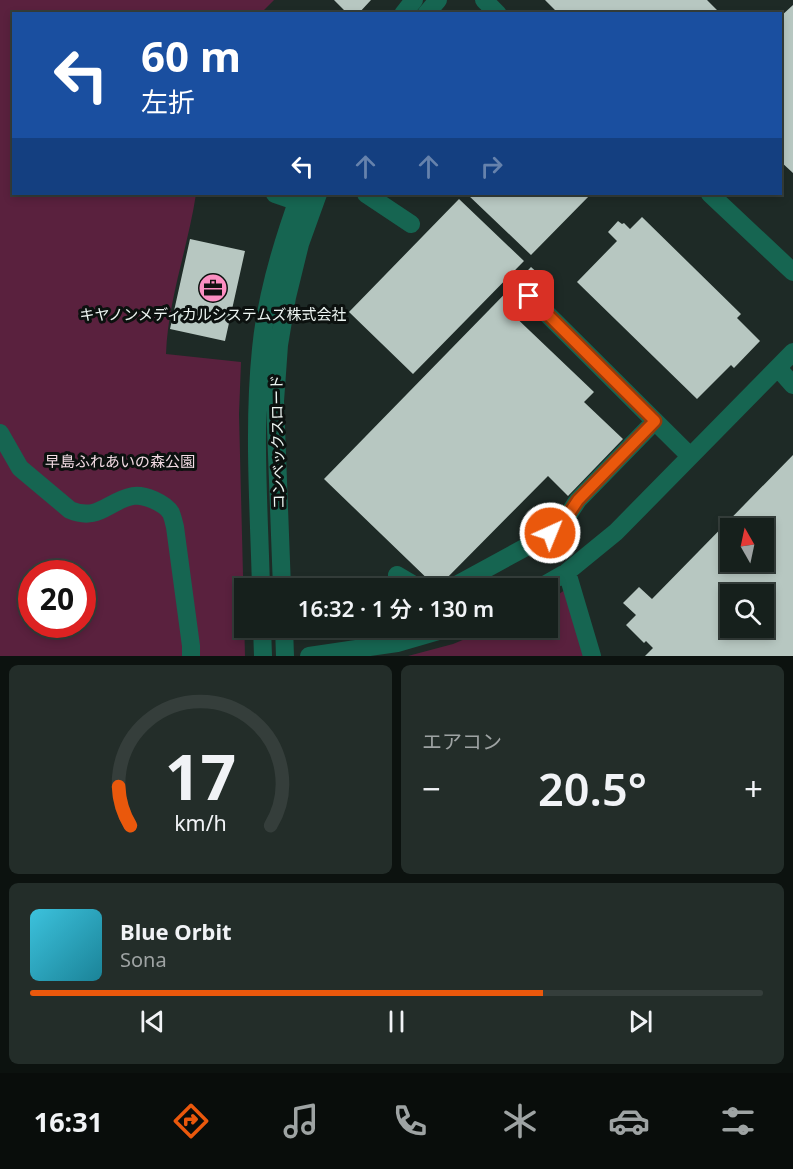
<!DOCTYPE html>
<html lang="ja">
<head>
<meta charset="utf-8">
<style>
	body { margin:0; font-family:"Noto Sans","Noto Sans JP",sans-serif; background:#232d29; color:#f1f3f6; height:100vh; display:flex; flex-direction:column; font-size:22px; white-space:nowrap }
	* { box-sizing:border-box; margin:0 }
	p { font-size:20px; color:#9ea3a3 }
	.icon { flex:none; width:33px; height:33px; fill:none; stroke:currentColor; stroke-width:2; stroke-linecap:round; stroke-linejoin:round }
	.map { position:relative; height:656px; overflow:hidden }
	.sheet { display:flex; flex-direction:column; gap:9px; padding:9px; background:#0c120f; flex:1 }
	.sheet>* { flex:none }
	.banner { position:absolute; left:12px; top:12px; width:770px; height:183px; border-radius:0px; box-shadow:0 3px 9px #0003,0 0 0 2px #353e3b; background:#1a4fa0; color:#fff; overflow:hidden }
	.needle { width:39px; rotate:351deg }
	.tools { position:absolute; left:720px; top:518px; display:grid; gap:12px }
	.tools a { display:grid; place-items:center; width:54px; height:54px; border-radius:0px; background:#16201c; box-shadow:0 3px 9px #0003,0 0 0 2px #353e3b; font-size:30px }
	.speed { position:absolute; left:18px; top:560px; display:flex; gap:12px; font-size:30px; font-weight:700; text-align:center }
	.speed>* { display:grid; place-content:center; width:78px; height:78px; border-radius:50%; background:#16201c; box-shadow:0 3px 9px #0003,0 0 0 2px #353e3b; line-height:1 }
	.speed .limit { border:9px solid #d22; background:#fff; color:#111 }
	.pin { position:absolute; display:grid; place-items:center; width:51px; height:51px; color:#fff; margin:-26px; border-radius:12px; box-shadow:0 3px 9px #0006 }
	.me { position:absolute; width:66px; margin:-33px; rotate:44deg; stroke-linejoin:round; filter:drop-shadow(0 0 4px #0008) }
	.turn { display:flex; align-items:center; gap:21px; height:126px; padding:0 30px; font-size:27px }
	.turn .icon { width:78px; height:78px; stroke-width:2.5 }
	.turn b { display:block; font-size:42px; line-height:51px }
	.lanes { display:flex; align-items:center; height:57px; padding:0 30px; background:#0003; justify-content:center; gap:30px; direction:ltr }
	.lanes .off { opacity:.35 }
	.big { font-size:45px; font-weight:600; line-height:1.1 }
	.sheet .tile { flex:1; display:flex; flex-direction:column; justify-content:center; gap:9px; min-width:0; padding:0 21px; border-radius:9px; background:#232d29 }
	.sheet .dial { align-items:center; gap:0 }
	.dial svg { height:156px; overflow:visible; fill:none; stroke:#353e3b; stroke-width:7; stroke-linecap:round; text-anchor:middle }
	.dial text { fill:#f1f3f6; stroke:none }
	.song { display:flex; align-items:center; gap:18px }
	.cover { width:72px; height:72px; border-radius:9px; background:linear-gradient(135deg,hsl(190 70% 55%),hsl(190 70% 35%)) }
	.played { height:6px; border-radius:3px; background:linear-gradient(90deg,#ea580c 70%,#353e3b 70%) }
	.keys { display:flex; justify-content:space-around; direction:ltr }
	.heat { display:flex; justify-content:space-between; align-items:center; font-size:33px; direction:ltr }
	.sheet .tiles { flex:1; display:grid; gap:9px; grid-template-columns:1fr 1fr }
	.tile:last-child { grid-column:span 2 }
	.trip { position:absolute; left:234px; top:578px; width:324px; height:60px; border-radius:0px; background:#16201c; box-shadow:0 3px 9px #0003,0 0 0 2px #353e3b; font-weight:600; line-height:60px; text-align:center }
	.tab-bar { display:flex; height:96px; justify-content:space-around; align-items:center; background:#090d0b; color:#9ea3a3 }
	.tab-bar .icon { width:42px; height:42px }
	.tab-bar .selected { color:#ea580c }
	.tab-bar b { font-size:27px; color:#f1f3f6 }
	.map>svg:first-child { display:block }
</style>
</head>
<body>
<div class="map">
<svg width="793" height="656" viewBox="0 0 793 656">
	<rect width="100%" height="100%" fill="#1e2a26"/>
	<path fill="#5a213e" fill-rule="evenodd" d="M0,0H274L261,13L14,14V194H196C188,247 168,300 166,354L241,362L239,414L245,656H0ZM32,573H82V624H32Z
		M565,590L584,656H408L453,644L494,627H548V601Z"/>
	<path fill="#b7c7c1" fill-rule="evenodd" d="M334,0H371L358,14H348Z
		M545,0H707L721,14H559Z
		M793,5V173L780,161V17Z
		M467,194H591L531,255Z
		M459,199L524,261L413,374L349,312Z
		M642,217L741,314L737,318L760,341L734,368L731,365L697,399L577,282L617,241L608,232L618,221L622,224L624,223L630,229Z
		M190,239L245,251L225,341L170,329Z
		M531,267L540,275L507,309L594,392L584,402L623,439L568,496L548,476L437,588L324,479Z
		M793,455V656H645L653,648L646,641L644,643L626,625L636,615L623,603L639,587L652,599ZM730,528H764V561H730ZM730,594H764V627H730Z"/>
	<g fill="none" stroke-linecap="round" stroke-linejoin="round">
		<path stroke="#166551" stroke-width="18" d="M484,0L498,14
			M403,14L414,0
			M426,14L438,0
			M275,194L307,205
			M366,194L411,224
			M710,194L793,272
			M529,296L690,456
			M778,368L793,385
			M0,433L20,468L70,510C99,522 107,501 133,496C144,494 165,503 171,513C173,518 174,523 175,527L191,646V656
			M567,572L592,656
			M397,575L419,588
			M261,588C259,509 253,428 261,349C266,296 282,243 300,194
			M282,588L275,401L279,345L287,297L300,244L318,194
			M451,588L537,541L562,524L578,500L655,421
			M539,588L567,572L616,532L793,352
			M262,627L263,656
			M284,627L285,656
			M309,656L397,643L452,627"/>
	</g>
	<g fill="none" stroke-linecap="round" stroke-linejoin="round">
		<g stroke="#983908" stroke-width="15">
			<path id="route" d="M529,296L655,421L578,500L562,524L550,533"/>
		</g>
		<use href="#route" stroke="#ea580c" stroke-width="10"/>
	</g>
	<defs>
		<g id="office-disc" transform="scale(1.5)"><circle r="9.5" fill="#fc8fc2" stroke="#0c110f"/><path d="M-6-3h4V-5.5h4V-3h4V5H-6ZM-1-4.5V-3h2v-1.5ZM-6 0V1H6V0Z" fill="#111"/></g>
	</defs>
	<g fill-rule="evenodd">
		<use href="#office-disc" x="213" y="288"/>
	</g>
	<g text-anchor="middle" stroke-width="6" stroke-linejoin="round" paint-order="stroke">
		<g font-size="15" fill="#edf5f2" stroke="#0c110f">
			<text x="213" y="320">キヤノンメディカルシステムズ株式会社</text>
		</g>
		<g font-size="15" fill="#edf5f2" stroke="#0c110f">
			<text transform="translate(278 442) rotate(-91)" y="5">コンベックスロード</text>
		</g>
		<g font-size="15" fill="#f2dae3" stroke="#0c110f">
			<text x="120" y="467">早島ふれあいの森公園</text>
		</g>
	</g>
</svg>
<div class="tools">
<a><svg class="needle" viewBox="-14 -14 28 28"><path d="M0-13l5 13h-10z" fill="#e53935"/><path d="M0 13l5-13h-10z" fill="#9ea3a3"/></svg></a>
<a><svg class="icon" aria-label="search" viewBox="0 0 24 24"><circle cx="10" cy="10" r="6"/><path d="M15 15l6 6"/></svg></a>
</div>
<div class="speed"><div class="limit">20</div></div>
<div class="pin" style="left:529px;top:296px;background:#d93025"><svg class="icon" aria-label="arrive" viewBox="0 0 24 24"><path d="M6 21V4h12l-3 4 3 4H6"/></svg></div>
<svg class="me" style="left:550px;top:533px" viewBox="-20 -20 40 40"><circle r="17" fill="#ea580c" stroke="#fff" stroke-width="3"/><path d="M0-11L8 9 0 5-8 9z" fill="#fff"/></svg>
<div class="trip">16:32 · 1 分 · 130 m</div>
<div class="banner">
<div class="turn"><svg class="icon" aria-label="left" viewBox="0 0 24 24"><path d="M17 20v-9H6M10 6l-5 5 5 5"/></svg><div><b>60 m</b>左折</div></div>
<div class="lanes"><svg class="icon" aria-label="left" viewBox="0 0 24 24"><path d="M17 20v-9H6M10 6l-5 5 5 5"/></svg><svg class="icon off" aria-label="ahead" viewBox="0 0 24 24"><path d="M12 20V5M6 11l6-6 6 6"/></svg><svg class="icon off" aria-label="ahead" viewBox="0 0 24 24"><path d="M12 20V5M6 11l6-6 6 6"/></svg><svg class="icon off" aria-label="right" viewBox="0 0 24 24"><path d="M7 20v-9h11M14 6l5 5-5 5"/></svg></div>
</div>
</div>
<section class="sheet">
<div class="tiles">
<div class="tile dial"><svg viewBox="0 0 100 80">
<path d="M14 69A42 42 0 1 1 86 69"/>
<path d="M14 69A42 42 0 0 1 8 49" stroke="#ea580c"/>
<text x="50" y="56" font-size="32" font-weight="700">17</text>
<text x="50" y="72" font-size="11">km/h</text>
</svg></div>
<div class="tile"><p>エアコン</p>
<div class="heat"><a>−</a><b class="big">20.5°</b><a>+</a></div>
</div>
<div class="tile">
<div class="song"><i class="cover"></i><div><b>Blue Orbit</b><p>Sona</p></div></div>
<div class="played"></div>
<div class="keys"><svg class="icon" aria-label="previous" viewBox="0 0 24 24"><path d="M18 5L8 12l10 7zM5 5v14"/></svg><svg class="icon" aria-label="pause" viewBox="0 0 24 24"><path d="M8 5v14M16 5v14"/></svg><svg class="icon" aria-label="next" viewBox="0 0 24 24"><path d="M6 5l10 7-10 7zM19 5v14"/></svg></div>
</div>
</div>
</section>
<nav class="tab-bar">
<b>16:31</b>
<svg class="icon selected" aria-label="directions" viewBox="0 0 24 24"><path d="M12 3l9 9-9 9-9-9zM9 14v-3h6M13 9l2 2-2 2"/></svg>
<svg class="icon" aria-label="music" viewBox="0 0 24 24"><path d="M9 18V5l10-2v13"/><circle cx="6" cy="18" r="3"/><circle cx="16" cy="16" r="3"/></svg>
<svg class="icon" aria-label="phone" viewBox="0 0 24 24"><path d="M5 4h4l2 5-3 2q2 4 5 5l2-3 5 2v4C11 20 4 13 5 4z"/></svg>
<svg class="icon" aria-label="climate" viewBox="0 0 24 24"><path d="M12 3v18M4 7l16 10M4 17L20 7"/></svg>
<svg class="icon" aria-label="car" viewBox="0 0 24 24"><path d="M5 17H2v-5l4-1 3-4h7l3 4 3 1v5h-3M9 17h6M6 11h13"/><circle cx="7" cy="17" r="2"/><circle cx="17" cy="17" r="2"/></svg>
<svg class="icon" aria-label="filters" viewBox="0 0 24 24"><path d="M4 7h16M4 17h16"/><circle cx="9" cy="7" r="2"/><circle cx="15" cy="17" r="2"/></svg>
</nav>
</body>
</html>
